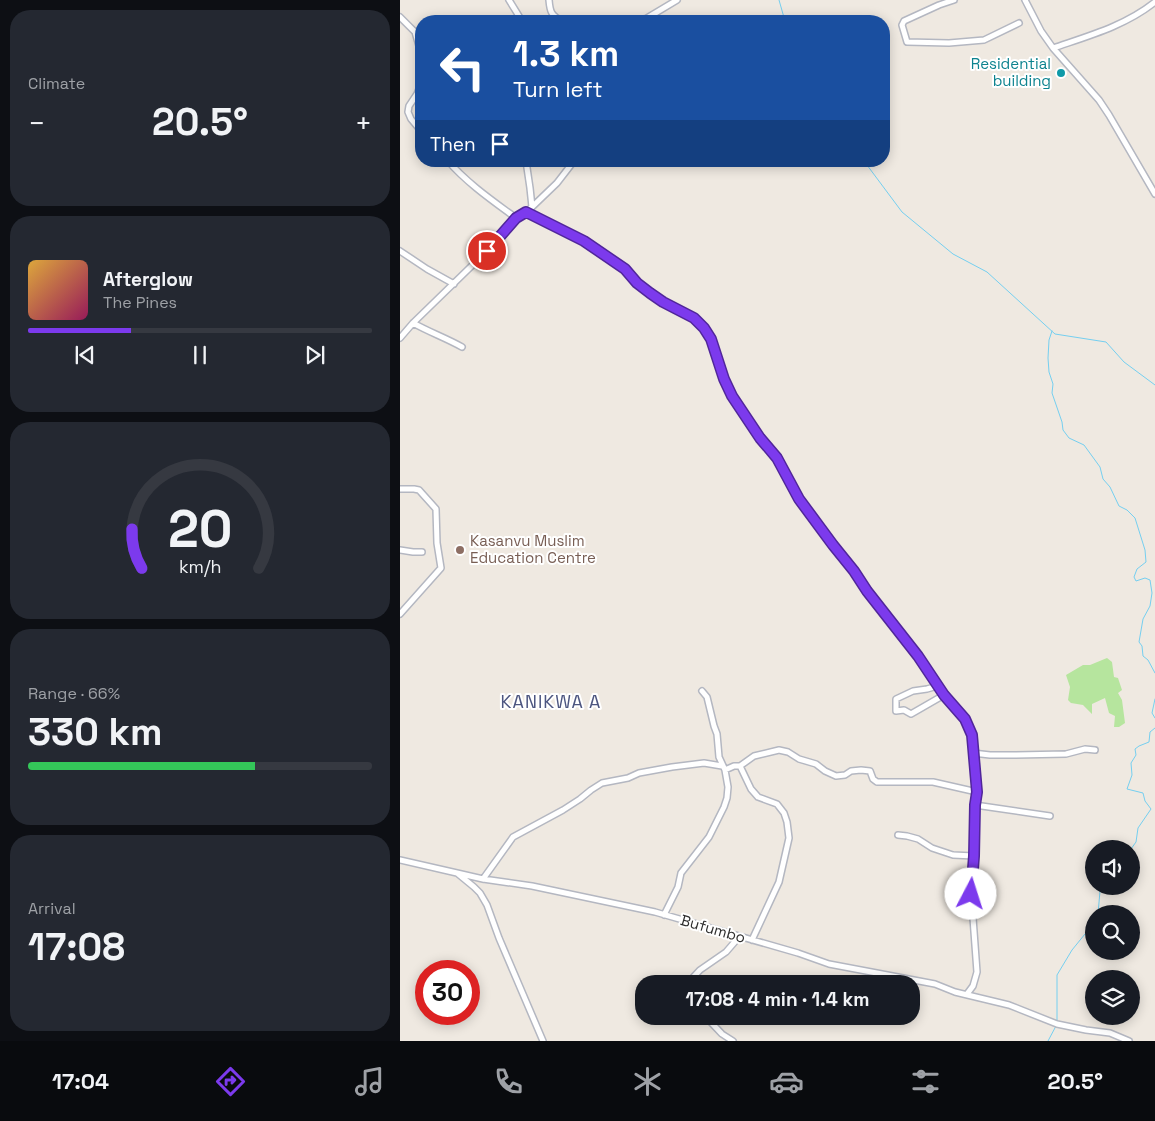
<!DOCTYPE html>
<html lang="en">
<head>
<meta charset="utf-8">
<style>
	body { margin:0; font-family:"Space Grotesk",sans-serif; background:#242831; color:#f1f3f6; height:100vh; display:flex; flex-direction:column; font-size:19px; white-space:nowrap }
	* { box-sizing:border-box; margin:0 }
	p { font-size:16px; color:#9ea1a6 }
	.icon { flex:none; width:28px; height:28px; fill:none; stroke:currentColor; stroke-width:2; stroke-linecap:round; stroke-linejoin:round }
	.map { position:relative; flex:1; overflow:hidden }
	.panel { display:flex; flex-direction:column; gap:10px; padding:10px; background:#0d0f14; width:400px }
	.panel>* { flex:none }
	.banner { position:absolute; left:15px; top:15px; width:475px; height:152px; border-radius:20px; box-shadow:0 2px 12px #0003; background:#1a4fa0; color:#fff; overflow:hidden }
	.buttons { position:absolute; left:685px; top:840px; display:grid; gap:10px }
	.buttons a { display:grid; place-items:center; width:55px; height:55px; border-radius:50%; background:#171b24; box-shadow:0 2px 12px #0003; font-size:25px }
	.speed { position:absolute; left:15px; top:960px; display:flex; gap:10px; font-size:25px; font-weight:700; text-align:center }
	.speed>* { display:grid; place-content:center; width:65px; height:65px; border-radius:50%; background:#171b24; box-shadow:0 2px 12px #0003; line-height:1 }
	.speed .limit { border:8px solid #d22; background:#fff; color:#111 }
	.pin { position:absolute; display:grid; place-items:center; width:42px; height:42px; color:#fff; margin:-21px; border:2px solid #fff; border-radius:50%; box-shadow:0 1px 5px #0007 }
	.me { position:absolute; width:55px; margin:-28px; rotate:5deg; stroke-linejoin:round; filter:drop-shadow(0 0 4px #0008) }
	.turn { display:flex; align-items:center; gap:18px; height:105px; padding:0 15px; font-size:22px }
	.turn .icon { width:65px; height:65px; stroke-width:2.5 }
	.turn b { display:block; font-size:35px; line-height:42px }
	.then { display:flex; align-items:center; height:48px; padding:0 15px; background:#0003; gap:10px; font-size:19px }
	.big { font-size:38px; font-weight:700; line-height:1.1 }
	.panel .card { flex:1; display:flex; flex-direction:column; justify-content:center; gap:8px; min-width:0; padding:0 18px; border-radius:20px; background:#242831 }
	.panel .dial { align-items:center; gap:0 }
	.dial svg { height:130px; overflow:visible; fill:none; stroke:#363941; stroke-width:7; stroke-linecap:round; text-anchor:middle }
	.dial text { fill:#f1f3f6; stroke:none }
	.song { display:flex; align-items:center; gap:15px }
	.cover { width:60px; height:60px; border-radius:8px; background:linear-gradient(135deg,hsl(40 70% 55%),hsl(330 70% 35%)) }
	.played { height:5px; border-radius:2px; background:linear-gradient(90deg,#7c3aed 30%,#363941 30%) }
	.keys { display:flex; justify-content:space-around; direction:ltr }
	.heat { display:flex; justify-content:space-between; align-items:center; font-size:28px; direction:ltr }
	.charge { height:8px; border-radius:4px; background:linear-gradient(90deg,#34c759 66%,#363941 0) }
	.trip { position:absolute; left:235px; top:975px; width:285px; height:50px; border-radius:20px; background:#171b24; box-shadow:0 2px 12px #0003; font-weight:700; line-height:50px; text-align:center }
	.tabs { display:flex; height:80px; justify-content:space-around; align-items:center; background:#090b0e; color:#9ea1a6 }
	.tabs .icon { width:35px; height:35px }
	.tabs .on { color:#7c3aed }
	.tabs b { font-size:22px; color:#f1f3f6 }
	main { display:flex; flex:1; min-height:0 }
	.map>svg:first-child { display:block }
</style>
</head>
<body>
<main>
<section class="panel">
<div class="card"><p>Climate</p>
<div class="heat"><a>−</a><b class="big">20.5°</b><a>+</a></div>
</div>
<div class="card">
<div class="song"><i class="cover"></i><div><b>Afterglow</b><p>The Pines</p></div></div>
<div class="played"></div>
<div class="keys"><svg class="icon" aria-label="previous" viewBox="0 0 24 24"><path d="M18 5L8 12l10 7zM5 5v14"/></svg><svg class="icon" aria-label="pause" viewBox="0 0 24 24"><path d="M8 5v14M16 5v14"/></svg><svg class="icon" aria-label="next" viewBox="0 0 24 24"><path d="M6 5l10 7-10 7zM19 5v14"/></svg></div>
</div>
<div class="card dial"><svg viewBox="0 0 100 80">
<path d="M14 69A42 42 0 1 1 86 69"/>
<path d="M14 69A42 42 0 0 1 8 45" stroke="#7c3aed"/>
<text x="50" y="56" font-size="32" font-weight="700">20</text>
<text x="50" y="72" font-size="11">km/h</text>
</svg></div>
<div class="card"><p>Range · 66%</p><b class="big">330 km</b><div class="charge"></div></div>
<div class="card"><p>Arrival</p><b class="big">17:08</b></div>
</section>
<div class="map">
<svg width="755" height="1041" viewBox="0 0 755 1041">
	<rect width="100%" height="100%" fill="#efe9e1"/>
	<path fill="#b6e59e" d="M707,658L712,662L714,677L718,678L722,690L718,693L722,700L725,723L719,727H714L715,716L709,713L705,698L692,704V714L683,705L671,703L668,700L670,687L666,675L683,665H690Z"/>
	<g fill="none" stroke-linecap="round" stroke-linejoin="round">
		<path stroke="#75cff0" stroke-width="1" d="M379,0L385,21
			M464,161L502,212L553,254L587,272L655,334L706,342L724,362L755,385
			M652,331L649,340L648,358L649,372L653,384L652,393L662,422L663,430L669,438L684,445L700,467L703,479L710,487L719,506L727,510L735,518L745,550L746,562L737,569L734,577L736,581L745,578L750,580L752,593L750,606L743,619L739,642L742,646L743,656L748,660L755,673
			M755,699L752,713L755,718
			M731,849L736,842L738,828L751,809L745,801L743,793L727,789L732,775L731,763L736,755L735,749L739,746L749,742L750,732L755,728
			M698,914L700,891L703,886
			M657,1023V975L672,950L685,934L694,927
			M648,1041L656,1026"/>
		<g stroke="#b4b7c1" stroke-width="8">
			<path id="minor" d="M109,0L122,21
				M149,0C150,12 151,15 162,21
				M554,0L539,5L504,21L502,25L507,42L549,43L584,40L619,23
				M625,0L641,31L653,48L699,100L709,115L755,194
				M0,17L15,32L21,53
				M238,21L247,18L277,0
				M653,48C688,36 725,26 755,2
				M21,84L17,94L9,106L8,112L11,119L21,131
				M48,161C67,183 93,201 116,218
				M132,207L157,183L174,161
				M126,212L184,241L225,269L237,283L250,293L263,302L294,319L304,328L311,339L324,379L332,396L360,438L377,458L399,499L433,545L454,571L467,591L519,656L544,695L559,712L568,726L572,735L577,792L575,805L574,856L570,905L573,918L577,972L573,986L567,994
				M0,251L27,269L54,284
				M13,323C29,332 46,338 62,347
				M0,338L13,323L87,251L116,218L126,212L132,207L130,188L126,161
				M0,489H14L19,490L36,509L37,543L41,568L0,614
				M0,550L13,552H22
				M539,687H534L527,689L513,691L496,699V711L504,710L511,714L544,695
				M302,691L307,697L314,726L317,734L319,757L325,770L334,766H340L351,789L358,797L377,804L384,813L387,822L389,838L379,882L352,940
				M573,753L590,755H616L666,754L685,749L695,750
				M340,766L354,756L379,750L388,752L399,759L416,764L425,771L436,776L445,775L451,771L461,770L470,771L473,779L477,782H533L577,792
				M575,805L650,816
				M498,835L507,836L518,839L532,848L553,855L574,856
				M0,860L57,873L74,887L80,893L87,905L99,938L143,1041
				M57,873L83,879L132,886L255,912L398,953L429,964L535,984L555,992L609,1005L657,1024L686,1030L710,1033L729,1041
				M83,879L113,837L163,810L180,799L191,790L202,783L228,778L239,773L272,767L304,763L322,766
				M264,915L278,887L281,873L309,837L324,807L327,798L328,787L325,770
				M287,984L300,970L326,952L339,937
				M305,1016L322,1034L333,1041"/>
		</g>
		<use href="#minor" stroke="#fff" stroke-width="5"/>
	</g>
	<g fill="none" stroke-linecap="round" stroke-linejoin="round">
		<g stroke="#51269a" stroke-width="12">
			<path id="route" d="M87,251L116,218L126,212L184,241L225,269L237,283L250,293L263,302L294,318L304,328L311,339L324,379L332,396L360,438L377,458L399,499L433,545L454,571L467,591L518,656L544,695L565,719L572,735L577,792L575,805L574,856L571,894"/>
		</g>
		<use href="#route" stroke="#7c3aed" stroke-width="9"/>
	</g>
	<circle fill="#0f9aa8" stroke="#fff" stroke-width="2" cx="661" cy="73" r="5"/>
	<circle fill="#8d6e63" stroke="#fff" stroke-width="2" cx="60" cy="550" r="5"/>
	<g text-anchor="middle" stroke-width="4" stroke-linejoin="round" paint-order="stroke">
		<g font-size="15" fill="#0d838f" stroke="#fff" text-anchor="end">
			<text x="651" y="69">Residential<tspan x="651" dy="17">building</tspan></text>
		</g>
		<g font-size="15" fill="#785e54" stroke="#fff" text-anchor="start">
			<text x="70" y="546">Kasanvu Muslim<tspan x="70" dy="17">Education Centre</tspan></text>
		</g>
		<g font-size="15" fill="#2e2e2e" stroke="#fff">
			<text transform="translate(313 929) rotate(16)" y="5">Bufumbo</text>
		</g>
		<g font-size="18" letter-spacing="1" fill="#4d5680" stroke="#fff">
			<text x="151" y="708">KANIKWA A</text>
		</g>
	</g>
</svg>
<div class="buttons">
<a><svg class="icon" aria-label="sound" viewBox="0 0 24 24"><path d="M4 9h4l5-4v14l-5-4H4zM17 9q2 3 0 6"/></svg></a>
<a><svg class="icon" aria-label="search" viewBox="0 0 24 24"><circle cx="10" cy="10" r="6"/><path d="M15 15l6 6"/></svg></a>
<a><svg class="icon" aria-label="layers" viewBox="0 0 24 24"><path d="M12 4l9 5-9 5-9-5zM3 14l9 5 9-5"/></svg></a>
</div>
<div class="speed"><div class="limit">30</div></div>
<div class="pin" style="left:87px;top:251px;background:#d93025"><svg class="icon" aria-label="arrive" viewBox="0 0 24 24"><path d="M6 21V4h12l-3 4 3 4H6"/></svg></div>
<svg class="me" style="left:571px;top:894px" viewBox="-20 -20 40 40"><circle r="19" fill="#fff"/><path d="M0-13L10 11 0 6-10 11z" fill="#7c3aed"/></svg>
<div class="trip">17:08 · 4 min · 1.4 km</div>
<div class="banner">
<div class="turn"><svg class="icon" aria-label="left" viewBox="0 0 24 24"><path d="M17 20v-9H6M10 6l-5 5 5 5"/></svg><div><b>1.3 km</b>Turn left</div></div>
<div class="then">Then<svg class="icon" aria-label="arrive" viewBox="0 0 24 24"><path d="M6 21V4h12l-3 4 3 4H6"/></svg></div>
</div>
</div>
</main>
<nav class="tabs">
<b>17:04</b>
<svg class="icon on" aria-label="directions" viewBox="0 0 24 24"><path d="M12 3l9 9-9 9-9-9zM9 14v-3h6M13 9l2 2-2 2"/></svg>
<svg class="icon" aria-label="music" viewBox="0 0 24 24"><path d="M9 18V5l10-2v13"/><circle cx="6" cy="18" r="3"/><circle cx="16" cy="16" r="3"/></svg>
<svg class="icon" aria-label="phone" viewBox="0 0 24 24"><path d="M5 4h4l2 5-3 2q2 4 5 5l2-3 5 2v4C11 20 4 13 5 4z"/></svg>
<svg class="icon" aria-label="climate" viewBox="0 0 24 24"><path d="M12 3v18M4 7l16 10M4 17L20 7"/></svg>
<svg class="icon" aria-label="car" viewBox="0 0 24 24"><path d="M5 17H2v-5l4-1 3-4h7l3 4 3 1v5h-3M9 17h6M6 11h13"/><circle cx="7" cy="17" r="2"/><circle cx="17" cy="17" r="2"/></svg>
<svg class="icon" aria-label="filters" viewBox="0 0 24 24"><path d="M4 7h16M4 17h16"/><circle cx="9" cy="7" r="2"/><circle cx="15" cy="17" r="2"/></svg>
<b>20.5°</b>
</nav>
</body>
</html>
